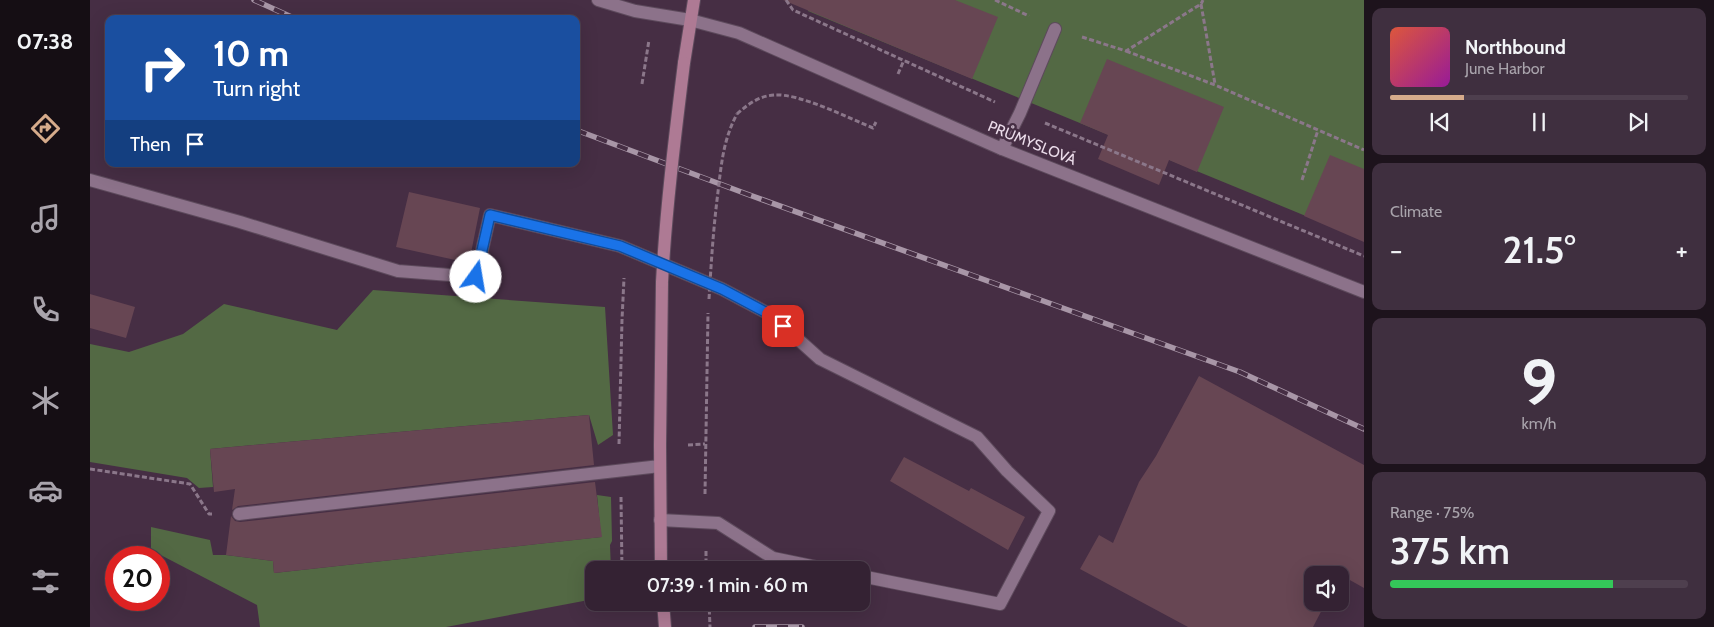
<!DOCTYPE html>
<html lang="en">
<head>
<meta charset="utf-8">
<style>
	body { margin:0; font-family:Cabin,sans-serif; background:#3f2f3f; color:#f1f3f6; height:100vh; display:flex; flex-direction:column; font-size:19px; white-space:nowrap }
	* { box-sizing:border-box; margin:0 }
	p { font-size:16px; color:#a9a4ac }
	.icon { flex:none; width:28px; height:28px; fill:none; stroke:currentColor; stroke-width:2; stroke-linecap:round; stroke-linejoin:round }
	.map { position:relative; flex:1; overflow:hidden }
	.details { display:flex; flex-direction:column; gap:8px; padding:8px; background:#1d131c; width:350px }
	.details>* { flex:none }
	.guide { position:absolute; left:15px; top:15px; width:475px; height:152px; border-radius:10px; box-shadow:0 5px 20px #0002,0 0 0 1px #4e3f4e; background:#1a4fa0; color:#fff; overflow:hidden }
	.tools { position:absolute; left:1214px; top:566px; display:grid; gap:10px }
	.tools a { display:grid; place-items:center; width:45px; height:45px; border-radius:10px; background:#342233; box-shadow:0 5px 20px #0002,0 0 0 1px #4e3f4e; font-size:25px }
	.speed { position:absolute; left:15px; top:546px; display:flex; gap:10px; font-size:25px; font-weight:700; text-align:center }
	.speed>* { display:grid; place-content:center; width:65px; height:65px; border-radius:50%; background:#342233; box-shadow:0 5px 20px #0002,0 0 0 1px #4e3f4e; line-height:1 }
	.speed .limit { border:8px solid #d22; background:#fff; color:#111 }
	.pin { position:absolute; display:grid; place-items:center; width:42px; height:42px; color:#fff; margin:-21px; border-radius:10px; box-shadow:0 2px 8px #0006 }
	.me { position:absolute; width:55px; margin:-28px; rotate:13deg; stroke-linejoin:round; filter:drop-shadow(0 0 4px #0008) }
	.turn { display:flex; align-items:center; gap:18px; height:105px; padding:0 25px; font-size:22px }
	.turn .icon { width:65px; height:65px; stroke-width:2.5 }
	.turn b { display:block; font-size:35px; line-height:42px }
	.then { display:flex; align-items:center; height:48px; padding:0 25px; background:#0003; gap:10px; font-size:19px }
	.big { font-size:38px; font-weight:600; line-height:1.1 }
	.details .tile { flex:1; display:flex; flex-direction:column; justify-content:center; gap:8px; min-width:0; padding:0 18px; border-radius:10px; background:#3f2f3f }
	.details .dial { align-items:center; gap:0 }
	.dial b { font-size:65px; line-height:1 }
	.song { display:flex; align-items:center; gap:15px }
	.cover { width:60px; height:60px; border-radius:8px; background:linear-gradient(135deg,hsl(10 70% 55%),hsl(300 70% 35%)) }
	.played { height:5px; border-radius:2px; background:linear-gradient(90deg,#d6ab8b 25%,#4e3f4e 25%) }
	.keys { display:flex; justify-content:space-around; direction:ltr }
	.heat { display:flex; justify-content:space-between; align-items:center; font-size:28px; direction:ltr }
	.charge { height:8px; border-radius:4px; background:linear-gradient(90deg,#34c759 75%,#4e3f4e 0) }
	.trip { position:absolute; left:495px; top:561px; width:285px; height:50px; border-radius:10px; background:#342233; box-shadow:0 5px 20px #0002,0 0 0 1px #4e3f4e; font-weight:600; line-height:50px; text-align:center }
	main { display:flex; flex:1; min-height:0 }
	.dock { display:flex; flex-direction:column; width:90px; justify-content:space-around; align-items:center; background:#150e14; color:#a9a4ac }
	.dock .icon { width:35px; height:35px }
	.dock .on { color:#d6ab8b }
	.dock b { font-size:22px; color:#f1f3f6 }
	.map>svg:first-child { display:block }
</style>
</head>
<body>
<main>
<nav class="dock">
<b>07:38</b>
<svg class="icon on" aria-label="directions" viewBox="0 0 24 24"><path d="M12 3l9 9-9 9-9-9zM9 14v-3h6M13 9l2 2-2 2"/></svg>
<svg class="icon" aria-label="music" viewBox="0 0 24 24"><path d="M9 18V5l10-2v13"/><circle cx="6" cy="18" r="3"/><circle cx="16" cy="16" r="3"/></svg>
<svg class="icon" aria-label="phone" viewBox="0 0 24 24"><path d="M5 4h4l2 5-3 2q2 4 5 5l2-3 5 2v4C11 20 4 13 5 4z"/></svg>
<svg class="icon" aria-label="climate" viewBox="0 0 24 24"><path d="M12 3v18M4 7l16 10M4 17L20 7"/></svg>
<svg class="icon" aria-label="car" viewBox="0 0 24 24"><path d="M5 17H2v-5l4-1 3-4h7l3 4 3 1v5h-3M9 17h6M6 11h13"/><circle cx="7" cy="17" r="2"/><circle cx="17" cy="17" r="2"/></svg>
<svg class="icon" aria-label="filters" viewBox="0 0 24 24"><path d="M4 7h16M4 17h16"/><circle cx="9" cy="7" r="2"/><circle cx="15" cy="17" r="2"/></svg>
</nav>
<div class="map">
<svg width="1274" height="627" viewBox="0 0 1274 627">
	<rect width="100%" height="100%" fill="#462e44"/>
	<path fill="#536944" d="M719,0H1274V240L718,11Z
		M283,290L515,307L523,435L508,445L499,415L120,449L123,487L109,488L97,478L0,462V344L39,352L93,334L134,304L247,330Z
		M507,495L521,497L522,541L520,545L521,570H504V599L356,627H170L167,605L61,550V527L120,540L123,555H136L183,561L184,573L511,537Z"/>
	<path fill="#674653" d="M693,0H865L908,17L882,79Z
		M1017,59L1134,107L1107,172L1079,160L1069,185L1008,159L1018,135L990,123Z
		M1240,155L1274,169V242L1214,216Z
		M319,192L390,208L379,263L306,247Z
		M0,294L45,307L36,338L0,328Z
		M1109,376L1274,465V588L1251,575L1250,577V575H1222V602H1236L1223,627H1098L990,569L1009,535L1023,543L1049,482L1066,456Z
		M499,415L504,465L148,506L142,510L145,489L124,492L120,449Z
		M814,457L879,491L881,488L935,517L918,550L800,481Z
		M505,482L512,537L184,573L183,561L136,555L141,516L145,521L150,522Z"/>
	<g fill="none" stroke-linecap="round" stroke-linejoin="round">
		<g stroke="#5d4a5c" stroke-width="14">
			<path id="lane" d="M912,149L930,113L965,29
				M0,180L150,222L308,271L386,277L400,215L530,246L632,289L681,315L730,359L887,437L917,471L959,511L910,604L771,576
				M149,514L570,466
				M570,520L628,523L683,558L741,570"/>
		</g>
		<g stroke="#5d4a5c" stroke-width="14">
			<path id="street" d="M508,0L545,11L600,20L649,33L912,149L1274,292"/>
		</g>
		<g stroke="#5d4a5c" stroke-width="14">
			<path id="secondary" d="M594,63L604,0
				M571,570L570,445L572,282
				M573,602L575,627"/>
		</g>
		<path stroke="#8b778a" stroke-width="3" stroke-dasharray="5 2.5" stroke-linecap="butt" d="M696,0L703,10L905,102
			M905,0L939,16
			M1111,4L1125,84
			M992,37L1036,51L1111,4L1113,0
			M1036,51L1125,85L1274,150
			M808,74L814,60
			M552,84L559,40
			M647,114C658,104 669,96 684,95C709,93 759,118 783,128L786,122
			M955,123L1274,256
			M1212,180L1228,130
			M529,444L532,320L534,278
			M598,445L615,444
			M0,469L100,484L119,514H122
			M615,494L618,313
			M531,497L532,570
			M616,551V570
			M619,602L620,627"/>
		<use href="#lane" stroke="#8c728a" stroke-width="12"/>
		<use href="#street" stroke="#8c728a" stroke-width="12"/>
		<use href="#secondary" stroke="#ae7a94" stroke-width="12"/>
		<g stroke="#a896a7" stroke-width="5.5">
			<path id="rail" d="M164,0L206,19
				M486,130L654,193L1150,372L1274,429
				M665,627H712"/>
		</g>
		<use href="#rail" stroke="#462e44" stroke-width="4" stroke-dasharray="11" stroke-linecap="butt"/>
		<g stroke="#5d4a5c" stroke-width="14" stroke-linecap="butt">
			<path id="secondary-bridge" d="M572,282C576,208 585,136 594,63"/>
		</g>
		<path stroke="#8b778a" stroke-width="3" stroke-dasharray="5 2.5" stroke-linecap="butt" d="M619,299C621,266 623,233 627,200C631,169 632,142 647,114"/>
		<use href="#secondary-bridge" stroke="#ae7a94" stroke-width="12"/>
	</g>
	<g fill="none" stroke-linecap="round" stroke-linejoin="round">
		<g stroke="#114b97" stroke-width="12">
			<path id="route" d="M386,277L400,215L530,246L632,289L681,315L693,326"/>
		</g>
		<use href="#route" stroke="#1a73e8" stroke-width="9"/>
	</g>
	<g text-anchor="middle" stroke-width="5" stroke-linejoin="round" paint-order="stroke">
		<g font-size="15" fill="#ecddeb" stroke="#462e44">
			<text transform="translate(942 143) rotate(22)" y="5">PRŮMYSLOVÁ</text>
		</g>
	</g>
</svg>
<div class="tools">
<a><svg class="icon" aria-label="sound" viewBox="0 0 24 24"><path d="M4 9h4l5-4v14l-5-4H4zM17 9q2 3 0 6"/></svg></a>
</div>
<div class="speed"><div class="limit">20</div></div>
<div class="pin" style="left:693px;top:326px;background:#d93025"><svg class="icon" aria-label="arrive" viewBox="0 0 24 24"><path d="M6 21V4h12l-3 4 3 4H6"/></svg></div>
<svg class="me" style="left:386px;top:277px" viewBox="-20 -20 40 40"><circle r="19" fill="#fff"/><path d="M0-13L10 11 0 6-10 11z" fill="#1a73e8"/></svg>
<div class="trip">07:39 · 1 min · 60 m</div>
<div class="guide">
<div class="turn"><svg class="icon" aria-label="right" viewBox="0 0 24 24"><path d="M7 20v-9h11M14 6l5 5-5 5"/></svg><div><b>10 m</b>Turn right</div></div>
<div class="then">Then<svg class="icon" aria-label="arrive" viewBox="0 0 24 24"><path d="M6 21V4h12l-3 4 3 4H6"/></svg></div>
</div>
</div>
<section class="details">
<div class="tile">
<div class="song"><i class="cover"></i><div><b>Northbound</b><p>June Harbor</p></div></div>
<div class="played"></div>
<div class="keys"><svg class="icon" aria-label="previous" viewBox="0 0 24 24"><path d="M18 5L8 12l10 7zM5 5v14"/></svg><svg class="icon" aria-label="pause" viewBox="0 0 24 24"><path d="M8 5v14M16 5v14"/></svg><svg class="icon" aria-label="next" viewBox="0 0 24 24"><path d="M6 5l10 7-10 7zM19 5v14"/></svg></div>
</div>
<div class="tile"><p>Climate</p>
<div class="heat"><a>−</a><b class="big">21.5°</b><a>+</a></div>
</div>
<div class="tile dial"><b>9</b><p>km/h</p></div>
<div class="tile"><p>Range · 75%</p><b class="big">375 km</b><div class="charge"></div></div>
</section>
</main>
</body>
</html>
